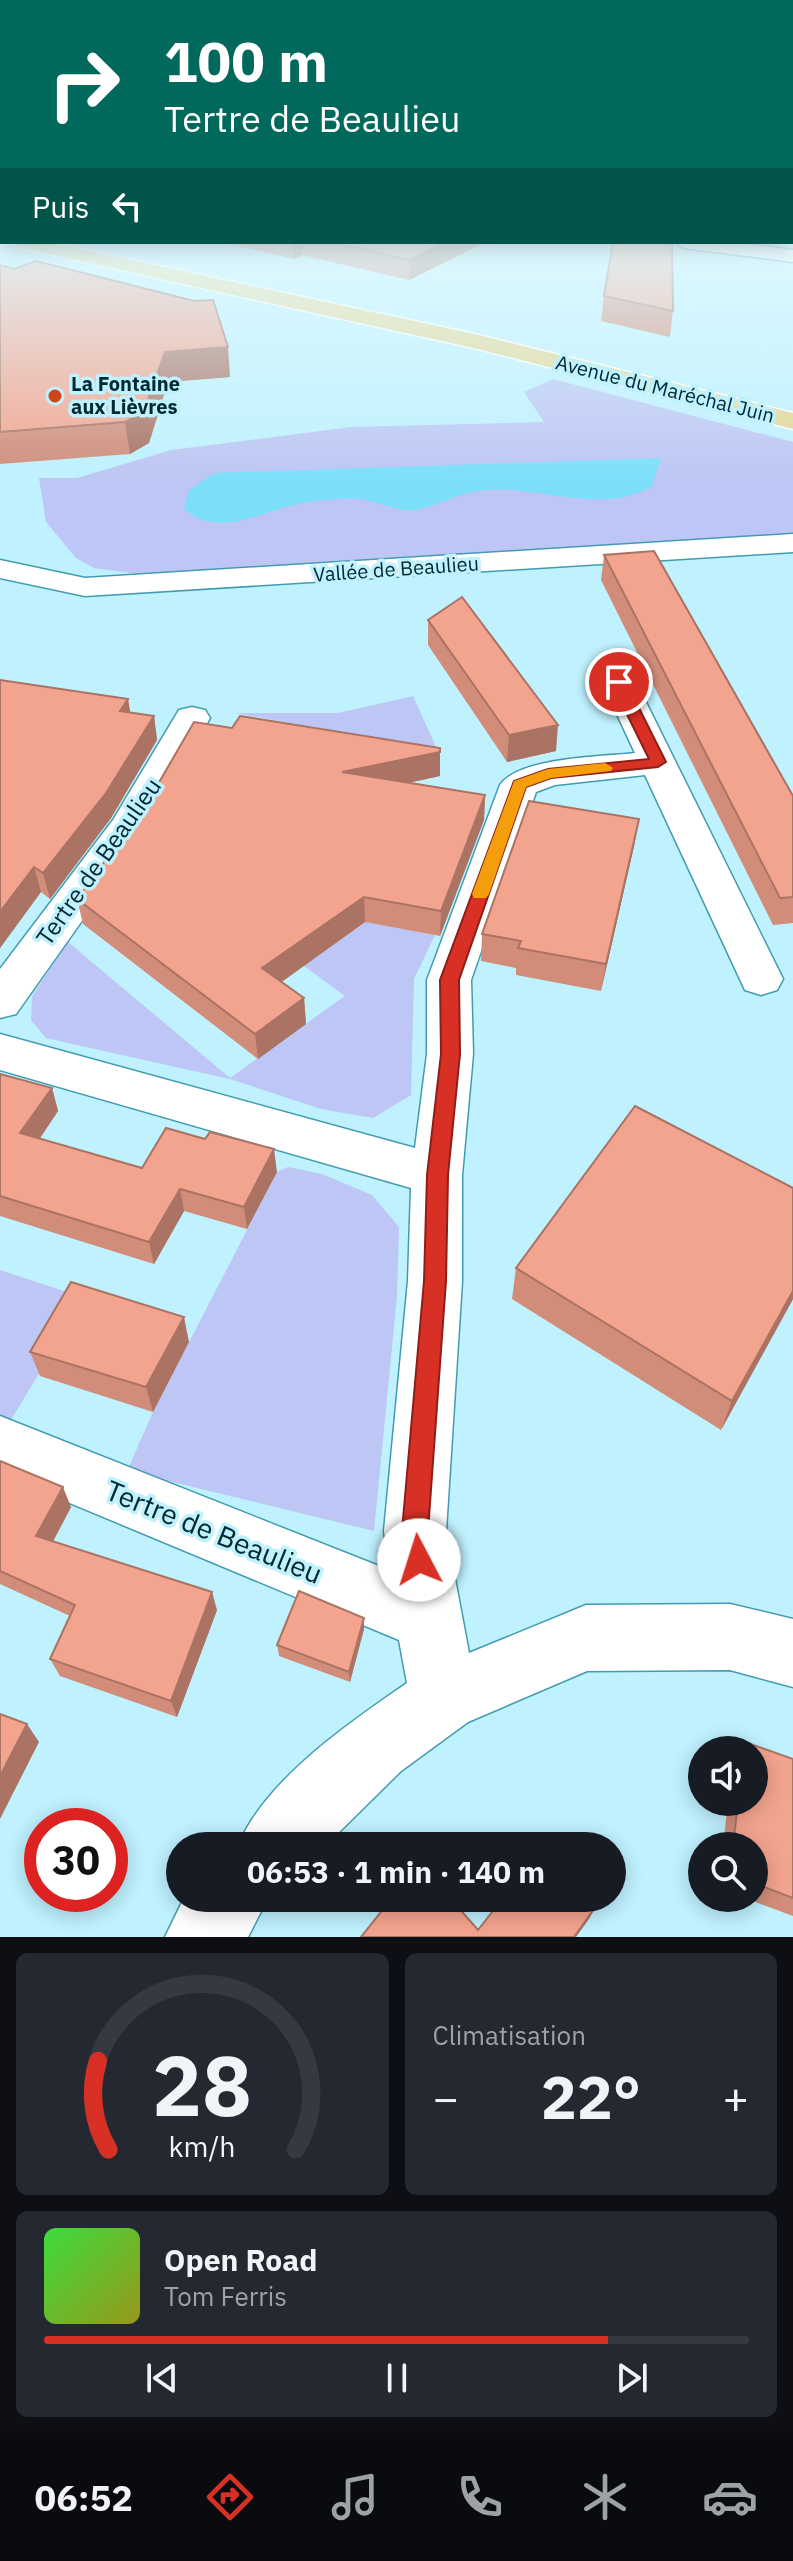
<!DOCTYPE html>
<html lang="fr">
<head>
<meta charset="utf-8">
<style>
	body { margin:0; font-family:"IBM Plex Sans",sans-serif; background:#242831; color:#f1f3f6; height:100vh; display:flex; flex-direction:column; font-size:30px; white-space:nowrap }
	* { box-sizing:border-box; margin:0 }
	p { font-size:26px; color:#9ea1a6 }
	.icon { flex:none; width:44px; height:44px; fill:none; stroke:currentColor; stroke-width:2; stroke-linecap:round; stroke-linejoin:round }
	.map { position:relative; height:1937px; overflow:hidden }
	.panel { display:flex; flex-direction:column; gap:16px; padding:16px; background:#0d0f14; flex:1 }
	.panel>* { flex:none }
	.hud { position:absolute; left:0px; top:0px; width:794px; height:244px; box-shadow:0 4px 20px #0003; background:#00695c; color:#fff; overflow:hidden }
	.tools { position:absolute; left:688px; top:1736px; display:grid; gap:16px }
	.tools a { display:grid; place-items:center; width:80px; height:80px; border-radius:50%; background:#171b24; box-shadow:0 4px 20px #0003; font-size:40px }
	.speed { position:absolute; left:24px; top:1808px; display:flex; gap:16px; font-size:40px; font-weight:700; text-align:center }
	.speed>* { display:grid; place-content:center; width:104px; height:104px; border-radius:50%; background:#171b24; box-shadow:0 4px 20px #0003; line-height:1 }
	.speed .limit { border:12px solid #d22; background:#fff; color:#111 }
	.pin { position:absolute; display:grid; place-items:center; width:68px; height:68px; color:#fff; margin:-34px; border:4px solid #fff; border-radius:50%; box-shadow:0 2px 8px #0007 }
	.me { position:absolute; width:88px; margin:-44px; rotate:355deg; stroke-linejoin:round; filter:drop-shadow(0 0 6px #0008) }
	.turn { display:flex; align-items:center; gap:28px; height:168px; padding:0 32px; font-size:36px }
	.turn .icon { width:104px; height:104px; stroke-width:2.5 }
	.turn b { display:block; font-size:56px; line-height:68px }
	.then { display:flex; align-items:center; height:76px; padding:0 32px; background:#0003; gap:16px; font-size:30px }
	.big { font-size:60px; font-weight:700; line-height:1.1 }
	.panel .tile { flex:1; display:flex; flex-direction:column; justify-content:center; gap:12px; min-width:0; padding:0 28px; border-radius:12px; background:#242831 }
	.panel .dial { align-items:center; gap:0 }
	.dial svg { height:208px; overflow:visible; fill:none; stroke:#363941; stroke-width:7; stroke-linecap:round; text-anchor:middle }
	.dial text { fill:#f1f3f6; stroke:none }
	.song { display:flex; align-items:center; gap:24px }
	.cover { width:96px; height:96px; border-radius:12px; background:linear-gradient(135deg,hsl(120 70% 55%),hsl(60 70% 35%)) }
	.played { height:8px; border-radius:4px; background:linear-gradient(90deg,#d93025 80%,#363941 80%) }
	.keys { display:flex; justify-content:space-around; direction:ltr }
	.heat { display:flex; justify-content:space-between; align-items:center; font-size:44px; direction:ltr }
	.panel .tiles { flex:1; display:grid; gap:16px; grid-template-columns:1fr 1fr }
	.tile:last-child { grid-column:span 2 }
	.trip { position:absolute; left:166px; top:1832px; width:460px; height:80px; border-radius:40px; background:#171b24; box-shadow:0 4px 20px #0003; font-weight:700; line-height:80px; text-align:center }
	.menu { display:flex; height:128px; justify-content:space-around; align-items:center; background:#090b0e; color:#9ea1a6 }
	.menu .icon { width:56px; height:56px }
	.menu .active { color:#d93025 }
	.menu b { font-size:36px; color:#f1f3f6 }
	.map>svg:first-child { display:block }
</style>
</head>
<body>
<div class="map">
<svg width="793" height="1937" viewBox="0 0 793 1937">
	<rect width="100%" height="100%" fill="#bff1fe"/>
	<path fill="#bdc6f4" d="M553,379L793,442V535L139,574L94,568L76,558L46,522L39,478H77L171,450L351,427L544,422L524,392Z
		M413,696L437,749L234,713H338Z
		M292,908L435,935L414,979L411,1095L373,1118L321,1109L230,1079L46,1038L31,1020L32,996L68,942L230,1078L345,996L304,966Z
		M288,1167L322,1174L372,1195L399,1227L397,1296L374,1531L127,1471L153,1412L277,1172Z
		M0,1270L85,1298L9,1423L0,1419Z"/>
	<path fill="#7cdff9" d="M661,458L651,487C597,517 534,482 477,491C456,494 432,508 413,510C396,511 376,501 359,499C339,498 317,500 298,504C264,511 213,540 184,508L189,490L214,473Z"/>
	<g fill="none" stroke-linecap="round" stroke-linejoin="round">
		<g stroke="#429cb1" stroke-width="3">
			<path id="street" d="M674,242H730L793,250V262L684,248Z
				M793,534V552L85,596L0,578V560L85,578Z
				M619,672L631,675L636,682L783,979L777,990L761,995L745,990L645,775L555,785L536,792L471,980L473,1054L462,1175V1281L446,1531L469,1653L586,1605L730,1604L793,1619V1687L730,1670L587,1671L468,1722L401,1771L325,1846H238C265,1780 349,1723 407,1683L399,1640L0,1474V1416L389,1570L384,1531L408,1281L411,1188L0,1070V1034L415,1148L427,1054V980L500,785C519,757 602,757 635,753L602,682L607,675Z
				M192,707L205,710L210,718L149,826L16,1014L0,1018V969L113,820L179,710Z
				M184,1898H268L248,1937H165Z"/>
		</g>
		<g stroke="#fff" stroke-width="3">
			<path id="primary" d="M11,242H48L479,335L793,413V429L478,349L21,248Z"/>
		</g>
		<use href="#street" fill="#fff" fill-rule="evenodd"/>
		<use href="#primary" fill="#e5d691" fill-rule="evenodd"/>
	</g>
	<path fill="#d18d7a" d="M223,242H485L409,280L302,255L294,259Z
		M0,265L230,377L168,382L149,443L130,454L0,464Z
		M604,296L673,311L670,337L601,321Z
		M604,555L793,796V923L773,925L601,580Z
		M428,620L556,751L507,762L428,645Z
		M0,680L128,699L130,712L154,716L157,740L111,818L50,899L41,892L0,948Z
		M440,776L408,783L485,795L484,820L440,936L365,922L281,982L304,998L306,1024L258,1059L83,924L77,899L147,803Z
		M639,819L634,846L601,991L516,975V968L481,961L482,934Z
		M0,1074L52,1088L58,1111L40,1138L142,1168L277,1172L247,1229L184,1211L154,1264L0,1216Z
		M516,1268L793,1299L721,1430L512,1299Z
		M189,1342L153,1412L40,1376L30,1352Z
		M0,1461L71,1507L53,1541L217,1610L177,1717L60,1676L50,1659L70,1616L0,1584Z
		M364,1629L350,1682L279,1656L277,1645Z
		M745,1742L793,1759V1916L744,1898H754V1846H723L728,1802H754V1750H739Z"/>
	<path fill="#aa7363" d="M293,242H302V255L294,259Z
		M445,242H485L409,280V260Z
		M228,347L230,377L168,382L149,443L130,454L125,422L165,352Z
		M128,699L132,723L120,711Z
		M154,716L157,740L111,818L50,899L43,873Z
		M558,725L556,751L507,762L509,735Z
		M440,752V776L343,797L342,772Z
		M485,795L484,820L440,936L441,911Z
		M639,819L634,846L601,991L606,964Z
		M34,867L41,892L0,948V912Z
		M364,897L365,922L265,994L262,968Z
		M304,998L306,1024L258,1059L255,1034Z
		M52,1088L58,1111L28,1156L20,1133Z
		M274,1149L277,1172L247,1229L244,1207Z
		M180,1189L184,1211L154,1264L149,1242Z
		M793,1291V1299L721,1430L732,1401Z
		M184,1317L189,1342L153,1412L146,1387Z
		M63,1487L71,1507L46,1555L36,1536Z
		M212,1592L217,1610L177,1717L171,1701Z
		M364,1618V1629L350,1682L349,1672Z
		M27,1724L39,1742L0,1819V1776Z
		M596,1906L589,1919L576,1937H574Z"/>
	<path fill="#f3a48e" stroke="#aa7363" stroke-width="2" d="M332,242H445L409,260Z
		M613,242H672L673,311L604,296Z
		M36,261L194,301L213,300L228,347L165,352L144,411L125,422L0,432V265L14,269Z
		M654,551L793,796V897L780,898L604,555Z
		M462,597L558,725L509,735L428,620Z
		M0,680L128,699L120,711L154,716L106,793L43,873L34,867L0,912Z
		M240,716L440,748V752L342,772L485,795L441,911L364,897L262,968L304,998L255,1034L77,899L147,803L194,722L232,728Z
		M529,801L639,819L606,964L518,948L521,941L482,934Z
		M0,1074L52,1088L20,1133L142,1168L166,1128L205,1139L210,1132L274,1149L244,1207L180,1189L149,1242L0,1196Z
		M635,1106L793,1188V1291L732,1401L516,1268Z
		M71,1282L184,1317L146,1387L30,1352Z
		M0,1461L63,1487L36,1536L212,1592L171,1701L50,1659L75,1605L0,1571Z
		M299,1591L364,1618L349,1672L277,1645Z
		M0,1714L27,1724L0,1776Z
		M745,1742L793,1759V1898L754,1883V1846H733L738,1802H754V1750H744Z
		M392,1898H450L478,1930L503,1898H589L596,1906L574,1937H361Z"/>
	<linearGradient id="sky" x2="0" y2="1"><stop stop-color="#7dc5ef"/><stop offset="0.44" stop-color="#e2f9ff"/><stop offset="1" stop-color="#e2f9ff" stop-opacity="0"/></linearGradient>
	<rect width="793" height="482" fill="url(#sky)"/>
	<path fill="#d93025" stroke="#8d1f18" stroke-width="2" d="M619,678L626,682L666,762L658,767L551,778L526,787L459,980L460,1054L448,1175L446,1281L428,1531L432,1560L428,1570L419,1573L410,1570L402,1531L424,1281L427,1175L441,1054L440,980L514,781L548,769L649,759L611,682Z"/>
	<path fill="#f59e0b" d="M605,763L613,768L611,771L551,778L526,787L489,894L486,898H474L472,894L514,781L548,769Z"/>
	<circle fill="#ce451c" stroke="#bff1fe" stroke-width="3" cx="55" cy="396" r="8"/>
	<g text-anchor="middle" stroke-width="7" stroke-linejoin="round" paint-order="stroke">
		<g font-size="20" font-weight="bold" fill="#012931" stroke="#bff1fe" text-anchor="start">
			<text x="71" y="391">La Fontaine<tspan x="71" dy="23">aux Lièvres</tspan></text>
		</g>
		<g font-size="20" fill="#012931" stroke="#bff1fe">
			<text transform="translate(665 389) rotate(14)" y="7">Avenue du Maréchal Juin</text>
			<text transform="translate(396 569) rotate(-4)" y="7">Vallée de Beaulieu</text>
		</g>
		<g font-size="24" fill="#012931" stroke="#bff1fe">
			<text transform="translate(99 862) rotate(-55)" y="8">Tertre de Beaulieu</text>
		</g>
		<g font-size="28" fill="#012931" stroke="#bff1fe">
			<text transform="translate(214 1532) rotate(22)" y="10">Tertre de Beaulieu</text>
		</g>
	</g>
</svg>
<div class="tools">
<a><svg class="icon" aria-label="sound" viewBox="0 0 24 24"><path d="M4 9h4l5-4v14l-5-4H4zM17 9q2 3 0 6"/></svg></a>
<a><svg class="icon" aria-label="search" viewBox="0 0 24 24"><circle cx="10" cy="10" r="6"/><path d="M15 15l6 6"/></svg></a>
</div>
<div class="speed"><div class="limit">30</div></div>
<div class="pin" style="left:619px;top:682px;background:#d93025"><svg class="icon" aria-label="arrive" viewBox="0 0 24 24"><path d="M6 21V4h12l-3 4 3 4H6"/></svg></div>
<svg class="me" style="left:419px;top:1560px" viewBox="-20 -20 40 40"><circle r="19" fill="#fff"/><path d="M0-13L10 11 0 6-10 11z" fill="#d93025"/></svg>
<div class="trip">06:53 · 1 min · 140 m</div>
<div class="hud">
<div class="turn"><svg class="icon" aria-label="right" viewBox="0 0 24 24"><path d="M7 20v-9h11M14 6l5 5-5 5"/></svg><div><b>100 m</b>Tertre de Beaulieu</div></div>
<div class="then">Puis<svg class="icon" aria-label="left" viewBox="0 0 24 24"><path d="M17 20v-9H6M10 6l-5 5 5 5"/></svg></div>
</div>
</div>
<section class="panel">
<div class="tiles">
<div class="tile dial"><svg viewBox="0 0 100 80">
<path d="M14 69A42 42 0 1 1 86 69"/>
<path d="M14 69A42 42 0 0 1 10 35" stroke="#d93025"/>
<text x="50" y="56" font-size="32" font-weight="700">28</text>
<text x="50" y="72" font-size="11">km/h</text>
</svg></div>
<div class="tile"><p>Climatisation</p>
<div class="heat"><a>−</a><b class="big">22°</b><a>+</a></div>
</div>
<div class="tile">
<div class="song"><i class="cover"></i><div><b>Open Road</b><p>Tom Ferris</p></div></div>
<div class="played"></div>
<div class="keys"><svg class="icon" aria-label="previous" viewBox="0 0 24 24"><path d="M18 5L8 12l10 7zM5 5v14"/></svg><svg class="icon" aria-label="pause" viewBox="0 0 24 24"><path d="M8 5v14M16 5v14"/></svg><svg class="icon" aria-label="next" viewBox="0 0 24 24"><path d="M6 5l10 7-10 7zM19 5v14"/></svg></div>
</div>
</div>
</section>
<nav class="menu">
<b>06:52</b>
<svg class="icon active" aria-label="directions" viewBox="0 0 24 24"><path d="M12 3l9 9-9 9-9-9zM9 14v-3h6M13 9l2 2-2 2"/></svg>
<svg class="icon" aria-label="music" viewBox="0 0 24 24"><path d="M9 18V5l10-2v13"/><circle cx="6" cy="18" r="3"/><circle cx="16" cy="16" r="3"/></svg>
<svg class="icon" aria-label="phone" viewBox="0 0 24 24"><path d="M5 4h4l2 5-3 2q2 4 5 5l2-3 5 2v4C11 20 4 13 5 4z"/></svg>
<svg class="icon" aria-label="climate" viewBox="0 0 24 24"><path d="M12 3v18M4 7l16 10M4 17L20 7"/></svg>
<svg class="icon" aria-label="car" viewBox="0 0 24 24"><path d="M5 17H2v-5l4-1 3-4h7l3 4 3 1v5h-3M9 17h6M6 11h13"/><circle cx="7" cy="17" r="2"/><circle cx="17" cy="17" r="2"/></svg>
</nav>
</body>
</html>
